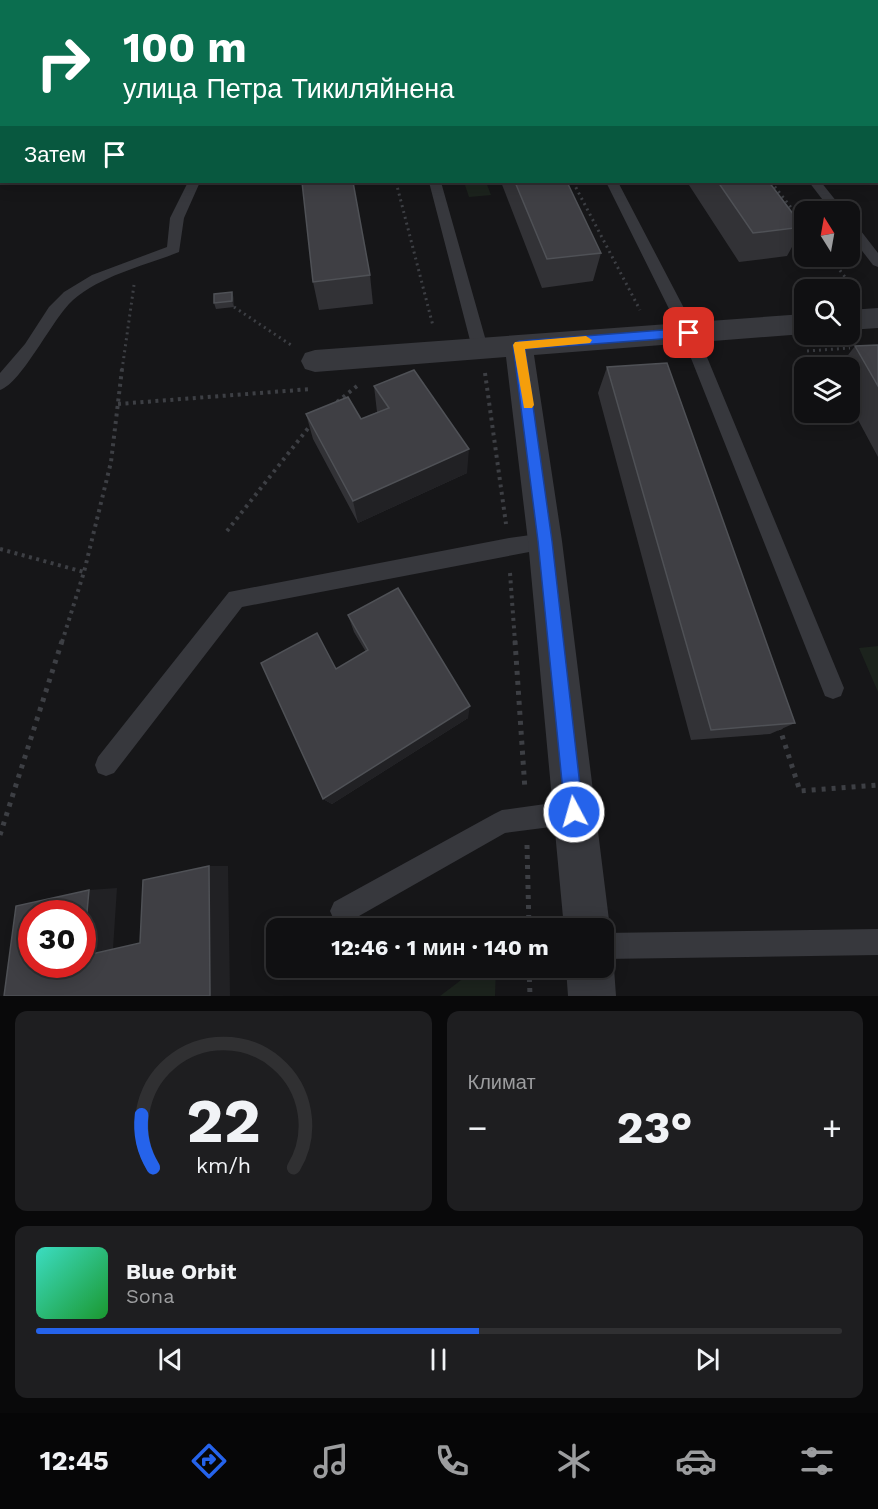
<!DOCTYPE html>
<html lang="ru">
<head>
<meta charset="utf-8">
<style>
	body { margin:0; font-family:"Work Sans",sans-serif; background:#1e1e20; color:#f1f3f6; height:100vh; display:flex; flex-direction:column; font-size:22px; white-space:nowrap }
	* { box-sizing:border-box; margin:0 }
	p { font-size:20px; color:#9c9d9f }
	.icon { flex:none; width:33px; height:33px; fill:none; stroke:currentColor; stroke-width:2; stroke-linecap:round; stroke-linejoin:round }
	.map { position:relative; height:996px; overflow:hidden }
	.drawer { display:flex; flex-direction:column; gap:15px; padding:15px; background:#09090a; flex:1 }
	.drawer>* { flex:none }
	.guide { position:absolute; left:0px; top:0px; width:879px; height:183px; box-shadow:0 3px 15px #0003,0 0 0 2px #303032; background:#0b6e4f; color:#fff; overflow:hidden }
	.needle { width:39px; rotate:349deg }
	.tools { position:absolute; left:794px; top:201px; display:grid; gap:12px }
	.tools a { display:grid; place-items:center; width:66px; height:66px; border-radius:12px; background:#101012; box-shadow:0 3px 15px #0003,0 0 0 2px #303032; font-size:30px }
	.speed { position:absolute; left:18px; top:900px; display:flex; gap:12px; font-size:30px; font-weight:700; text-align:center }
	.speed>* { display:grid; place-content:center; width:78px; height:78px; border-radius:50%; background:#101012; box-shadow:0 3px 15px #0003,0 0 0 2px #303032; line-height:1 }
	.speed .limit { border:9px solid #d22; background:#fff; color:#111 }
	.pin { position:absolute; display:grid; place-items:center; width:51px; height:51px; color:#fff; margin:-26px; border-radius:12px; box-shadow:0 3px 9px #0006 }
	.me { position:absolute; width:66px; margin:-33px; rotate:354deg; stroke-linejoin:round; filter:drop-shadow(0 0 4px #0008) }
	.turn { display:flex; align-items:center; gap:21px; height:126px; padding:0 24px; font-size:27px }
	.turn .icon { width:78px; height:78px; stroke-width:2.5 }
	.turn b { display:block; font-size:42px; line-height:51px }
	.then { display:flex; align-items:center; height:57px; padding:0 24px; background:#0003; gap:12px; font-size:22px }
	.big { font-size:45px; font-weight:700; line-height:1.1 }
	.drawer .tile { flex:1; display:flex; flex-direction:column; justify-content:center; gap:9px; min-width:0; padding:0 21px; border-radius:12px; background:#1e1e20 }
	.drawer .dial { align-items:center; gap:0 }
	.dial svg { height:156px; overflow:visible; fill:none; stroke:#303032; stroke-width:7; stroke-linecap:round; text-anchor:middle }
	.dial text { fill:#f1f3f6; stroke:none }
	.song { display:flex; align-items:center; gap:18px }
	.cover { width:72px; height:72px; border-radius:9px; background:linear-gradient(135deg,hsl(170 70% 55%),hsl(130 70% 35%)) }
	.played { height:6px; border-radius:3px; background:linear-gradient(90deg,#2563eb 55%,#303032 55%) }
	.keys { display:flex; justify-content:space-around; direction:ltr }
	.heat { display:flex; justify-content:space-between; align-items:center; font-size:33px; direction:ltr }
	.drawer .tiles { flex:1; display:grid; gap:15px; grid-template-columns:1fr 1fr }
	.tile:last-child { grid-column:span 2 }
	.trip { position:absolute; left:266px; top:918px; width:348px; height:60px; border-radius:12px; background:#101012; box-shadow:0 3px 15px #0003,0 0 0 2px #303032; font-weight:700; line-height:60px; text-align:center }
	.tab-bar { display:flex; height:96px; justify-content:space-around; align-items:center; background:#060607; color:#9c9d9f }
	.tab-bar .icon { width:42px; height:42px }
	.tab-bar .on { color:#2563eb }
	.tab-bar b { font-size:27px; color:#f1f3f6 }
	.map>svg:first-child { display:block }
</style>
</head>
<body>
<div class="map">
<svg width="878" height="996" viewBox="0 0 878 996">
	<rect width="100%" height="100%" fill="#161618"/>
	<path fill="#1c231d" d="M205,0H878V53V2Z
		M464,182H486L491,195L469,197Z
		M878,646V692L859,648Z
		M477,968H496L495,996H440Z"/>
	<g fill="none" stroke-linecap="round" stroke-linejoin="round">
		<path stroke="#3d3f44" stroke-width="2" stroke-dasharray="1.5 3" stroke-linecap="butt" d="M854,0L858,2"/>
		<path stroke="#3d3f44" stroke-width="3" stroke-dasharray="2 4" stroke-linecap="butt" d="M396,182L433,326
			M573,182L640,310
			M771,182L804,224
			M829,256L858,294
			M234,307L291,345
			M807,351L850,348
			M122,370L134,285"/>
		<path stroke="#3d3f44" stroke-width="4" stroke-dasharray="3 4.5" stroke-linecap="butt" d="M485,373L506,524
			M337,402L357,386
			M118,404L311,389
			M227,531L313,422
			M0,549L84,572
			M510,573L515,642
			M62,642L84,572L111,462L122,369"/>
		<path stroke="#3d3f44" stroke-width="5" stroke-dasharray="4 6" stroke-linecap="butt" d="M515,641L525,790
			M779,726L800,791L878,785
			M0,835L62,641
			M527,845L529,928
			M529,968L530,996"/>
		<path fill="#37383d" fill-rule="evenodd" d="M188,182H200L184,218L179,252C144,266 102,275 73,300C52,319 22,383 0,390V373L25,344L49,307L64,292L92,275L167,247L170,218Z
			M429,182H441L488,348L485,352H475L472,348Z
			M606,182H618L697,333L844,688L841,696L833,699L825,696L681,333Z
			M809,182H821L845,212H832Z
			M849,221L854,222L878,253V267L873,265L849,234Z
			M545,533L552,535L554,541L552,547L545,549L242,607L114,773L106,776L98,773L95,765L98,757L229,592L509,538Z
			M574,800L582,804L586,812L582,820L574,824L505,833L352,920L343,924L334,920L330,911L334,902L494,814L502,810Z
			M878,929V955L603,959V933Z"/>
		<path fill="#37383d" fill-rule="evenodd" d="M878,308V328L849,330V310Z
			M804,314V334L534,355L562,541L610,928L603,945V928H564L528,541L506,357L315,372L305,369L301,361L305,353L315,350Z
			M603,949L607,951L614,968L616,996H568L566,968H603Z"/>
	</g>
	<path fill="#323236" d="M256,182H272V183L257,184Z
		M501,182H567L601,253L593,281L542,288Z
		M687,182H769L803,227L787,256L739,262Z
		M370,275L373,304L319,310L313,282Z
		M234,298V307L216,309L214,303Z
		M878,345V457L849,403V368H838L855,346Z
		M607,367L795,723L770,734L691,740L598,393Z
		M374,386L467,473L358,523L313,439L306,414L361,419L377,412Z
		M348,615L468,718L332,804L323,799L336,669L366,652L354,632Z"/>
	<path fill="#212124" d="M232,292L234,298V307L232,301Z
		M469,449L467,473L358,523L353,501Z
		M470,706L468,718L332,804L323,799Z
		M209,866H228L230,996H210Z
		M117,888L113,949L83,956L89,890Z"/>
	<path fill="#3f3f44" stroke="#4f5156" stroke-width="1.5" fill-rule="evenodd" d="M302,182H353L370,275L313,282Z
		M515,182H567L601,253L547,259Z
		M718,182H769L803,227L753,233Z
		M232,292V301L214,303V294Z
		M878,345V386L855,346Z
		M667,363L795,723L711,730L607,367Z
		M414,370L469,449L353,501L306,414L348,397L361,419L389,408L374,386Z
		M398,588L470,706L323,799L261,663L317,633L336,669L368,650L348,615Z
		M209,866L210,996H4L16,906L89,890L83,956L140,943L143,880ZM32,914H82V964H32Z"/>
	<path fill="#2563eb" stroke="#184099" stroke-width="1.5" d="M689,328L695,333L689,337L525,349L552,541L583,812L580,818L574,821L568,818L565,812L538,541L513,345L519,341Z"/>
	<path fill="#f59e0b" d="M586,336L592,340L590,343L525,349L534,405L532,408H524L513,345L515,342Z"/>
</svg>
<div class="tools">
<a><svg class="needle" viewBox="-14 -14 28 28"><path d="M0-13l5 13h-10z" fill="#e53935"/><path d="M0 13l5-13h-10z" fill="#9c9d9f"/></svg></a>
<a><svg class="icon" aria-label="search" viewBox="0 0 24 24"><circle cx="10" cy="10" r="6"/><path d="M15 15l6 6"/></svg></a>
<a><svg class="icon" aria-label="layers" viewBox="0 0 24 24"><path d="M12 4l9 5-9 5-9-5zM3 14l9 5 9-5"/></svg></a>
</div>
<div class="speed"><div class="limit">30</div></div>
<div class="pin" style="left:689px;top:333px;background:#d93025"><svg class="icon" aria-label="arrive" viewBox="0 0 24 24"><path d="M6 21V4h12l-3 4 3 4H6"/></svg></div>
<svg class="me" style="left:574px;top:812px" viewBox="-20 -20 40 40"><circle r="17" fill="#2563eb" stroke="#fff" stroke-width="3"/><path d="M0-11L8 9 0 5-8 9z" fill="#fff"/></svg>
<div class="trip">12:46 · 1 мин · 140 m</div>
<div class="guide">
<div class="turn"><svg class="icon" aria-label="right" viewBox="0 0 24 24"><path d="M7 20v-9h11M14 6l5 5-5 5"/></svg><div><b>100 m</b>улица Петра Тикиляйнена</div></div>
<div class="then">Затем<svg class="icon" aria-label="arrive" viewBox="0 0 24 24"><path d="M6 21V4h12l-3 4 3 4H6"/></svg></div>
</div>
</div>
<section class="drawer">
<div class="tiles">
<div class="tile dial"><svg viewBox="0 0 100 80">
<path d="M14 69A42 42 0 1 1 86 69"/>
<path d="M14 69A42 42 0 0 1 8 42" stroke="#2563eb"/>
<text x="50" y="56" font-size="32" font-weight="700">22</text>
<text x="50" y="72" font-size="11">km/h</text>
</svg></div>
<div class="tile"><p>Климат</p>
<div class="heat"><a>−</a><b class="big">23°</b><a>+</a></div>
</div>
<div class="tile">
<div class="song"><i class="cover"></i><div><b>Blue Orbit</b><p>Sona</p></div></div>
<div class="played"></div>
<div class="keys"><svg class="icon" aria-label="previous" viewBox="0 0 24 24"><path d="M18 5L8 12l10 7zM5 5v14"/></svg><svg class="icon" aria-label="pause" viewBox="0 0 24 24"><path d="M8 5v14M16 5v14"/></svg><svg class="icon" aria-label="next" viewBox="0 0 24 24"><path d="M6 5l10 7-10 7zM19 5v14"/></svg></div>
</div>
</div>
</section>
<nav class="tab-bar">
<b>12:45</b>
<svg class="icon on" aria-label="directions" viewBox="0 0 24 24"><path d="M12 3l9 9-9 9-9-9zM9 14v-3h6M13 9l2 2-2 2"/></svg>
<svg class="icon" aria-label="music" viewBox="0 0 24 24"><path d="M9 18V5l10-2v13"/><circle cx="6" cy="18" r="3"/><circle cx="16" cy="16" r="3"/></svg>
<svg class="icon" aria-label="phone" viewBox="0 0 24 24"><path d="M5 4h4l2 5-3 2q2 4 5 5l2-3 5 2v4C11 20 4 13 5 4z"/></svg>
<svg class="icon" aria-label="climate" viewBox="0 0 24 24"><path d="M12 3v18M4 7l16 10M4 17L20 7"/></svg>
<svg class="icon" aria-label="car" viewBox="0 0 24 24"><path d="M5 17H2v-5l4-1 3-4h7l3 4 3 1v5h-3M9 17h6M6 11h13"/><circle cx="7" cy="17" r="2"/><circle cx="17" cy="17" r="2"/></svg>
<svg class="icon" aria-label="filters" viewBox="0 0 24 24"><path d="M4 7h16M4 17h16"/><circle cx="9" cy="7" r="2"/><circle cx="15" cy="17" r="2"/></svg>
</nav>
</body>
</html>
